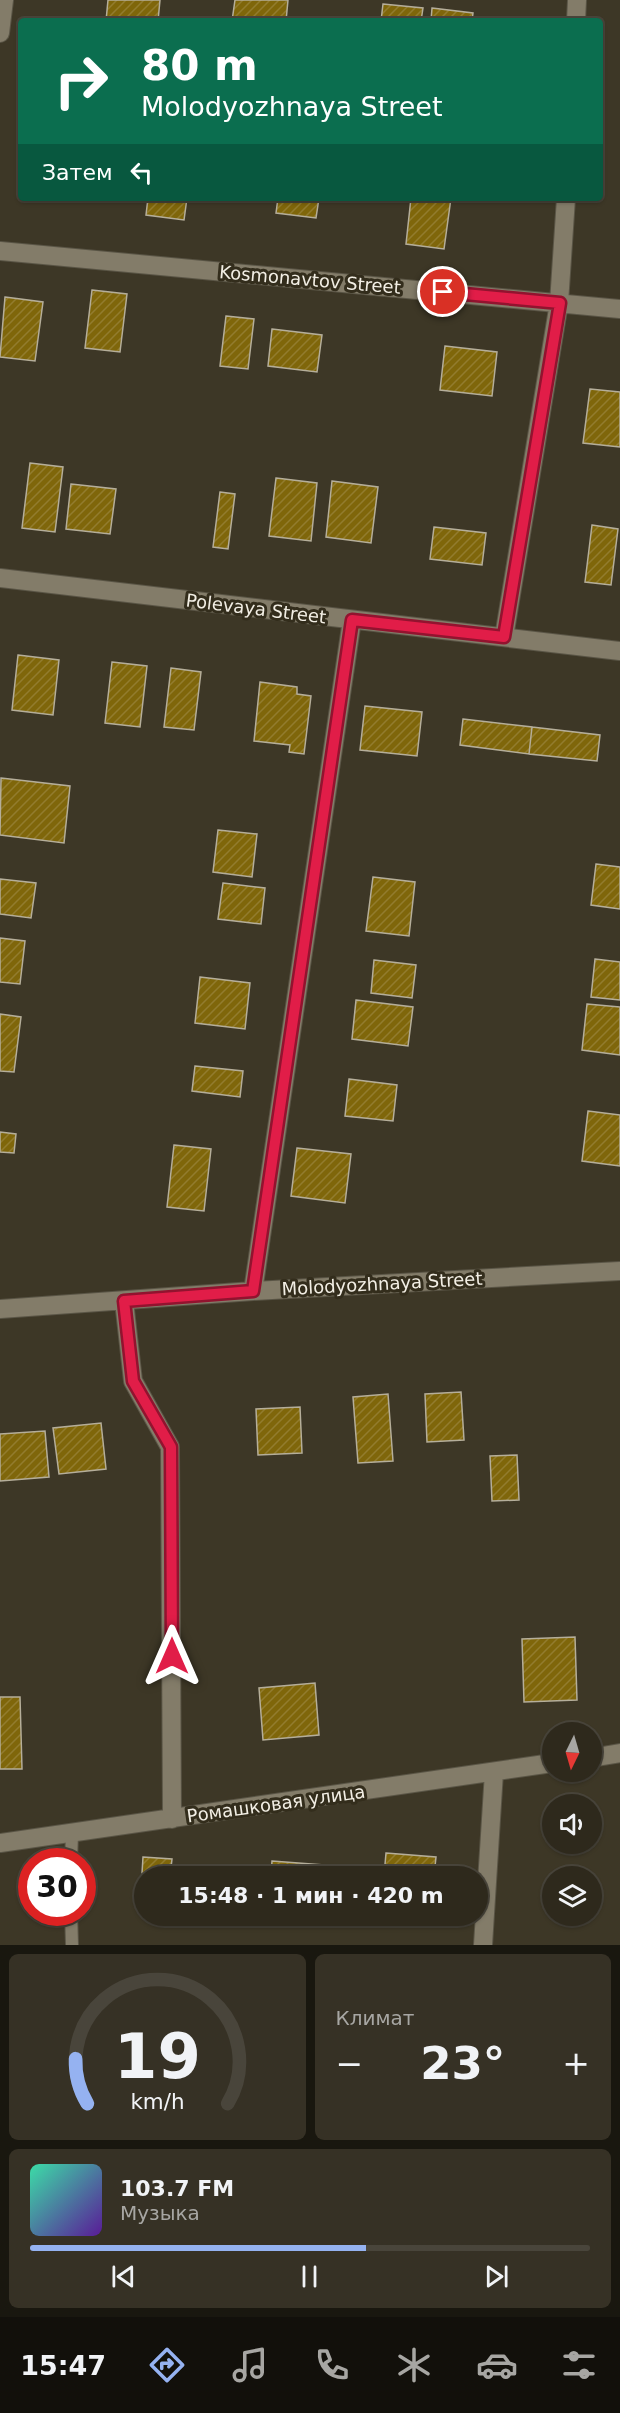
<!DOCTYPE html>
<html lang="ru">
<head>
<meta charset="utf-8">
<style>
	body { margin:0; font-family:"DejaVu Sans",sans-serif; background:#363125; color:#f1f3f6; height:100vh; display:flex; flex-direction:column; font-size:22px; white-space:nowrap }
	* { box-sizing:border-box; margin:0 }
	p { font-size:20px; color:#a7a6a3 }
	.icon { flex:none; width:33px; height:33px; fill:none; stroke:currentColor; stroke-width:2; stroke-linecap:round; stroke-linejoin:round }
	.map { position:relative; height:1945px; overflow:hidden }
	.panel { display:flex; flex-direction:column; gap:9px; padding:9px; background:#19170f; flex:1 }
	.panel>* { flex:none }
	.top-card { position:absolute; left:18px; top:18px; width:585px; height:183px; border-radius:6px; box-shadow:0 2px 4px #0004,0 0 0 2px #49453b; background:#0b6e4f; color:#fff; overflow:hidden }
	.needle { width:39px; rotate:185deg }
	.buttons { position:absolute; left:542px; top:1722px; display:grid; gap:12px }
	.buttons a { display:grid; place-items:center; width:60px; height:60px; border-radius:50%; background:#2e291c; box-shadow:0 2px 4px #0004,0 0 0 2px #49453b; font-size:30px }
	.speed { position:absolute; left:18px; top:1848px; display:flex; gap:12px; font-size:30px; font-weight:700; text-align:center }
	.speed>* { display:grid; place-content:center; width:78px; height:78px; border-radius:50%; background:#2e291c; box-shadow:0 2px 4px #0004,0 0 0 2px #49453b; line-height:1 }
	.speed .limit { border:9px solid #d22; background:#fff; color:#111 }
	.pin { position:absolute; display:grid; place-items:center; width:51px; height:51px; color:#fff; margin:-26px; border:3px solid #fff; border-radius:50%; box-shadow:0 2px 6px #0007 }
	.me { position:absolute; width:66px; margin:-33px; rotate:0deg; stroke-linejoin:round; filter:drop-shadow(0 0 4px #0008) }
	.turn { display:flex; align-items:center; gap:21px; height:126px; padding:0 24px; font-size:27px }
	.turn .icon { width:78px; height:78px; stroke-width:2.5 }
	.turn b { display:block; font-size:42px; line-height:51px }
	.then { display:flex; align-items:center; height:57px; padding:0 24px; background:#0003; gap:12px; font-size:22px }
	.big { font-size:45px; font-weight:600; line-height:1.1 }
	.panel .card { flex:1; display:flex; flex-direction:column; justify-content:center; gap:9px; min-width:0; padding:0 21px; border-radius:9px; background:#363125 }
	.panel .dial { align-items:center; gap:0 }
	.dial svg { height:156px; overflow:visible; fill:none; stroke:#49453b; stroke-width:7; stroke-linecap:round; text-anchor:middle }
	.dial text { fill:#f1f3f6; stroke:none }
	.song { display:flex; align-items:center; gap:18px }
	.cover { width:72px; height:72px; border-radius:9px; background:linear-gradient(135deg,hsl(160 70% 55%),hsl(270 70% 35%)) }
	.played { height:6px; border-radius:3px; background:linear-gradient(90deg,#95b2f1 60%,#49453b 60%) }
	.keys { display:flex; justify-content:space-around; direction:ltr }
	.heat { display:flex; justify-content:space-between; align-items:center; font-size:33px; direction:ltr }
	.panel .tiles { flex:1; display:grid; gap:9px; grid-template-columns:1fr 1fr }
	.card:last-child { grid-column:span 2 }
	.trip { position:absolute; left:134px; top:1866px; width:354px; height:60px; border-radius:30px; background:#2e291c; box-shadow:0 2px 4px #0004,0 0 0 2px #49453b; font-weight:600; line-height:60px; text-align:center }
	.menu { display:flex; height:96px; justify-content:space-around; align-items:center; background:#12100b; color:#a7a6a3 }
	.menu .icon { width:42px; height:42px }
	.menu .on { color:#95b2f1 }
	.menu b { font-size:27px; color:#f1f3f6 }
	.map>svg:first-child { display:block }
</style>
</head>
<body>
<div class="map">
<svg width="620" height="1945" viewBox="0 0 620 1945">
	<defs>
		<pattern id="building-hatch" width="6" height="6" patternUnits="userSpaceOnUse" patternTransform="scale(1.5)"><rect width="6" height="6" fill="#7f660a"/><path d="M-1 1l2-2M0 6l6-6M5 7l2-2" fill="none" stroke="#927c2e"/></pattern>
	</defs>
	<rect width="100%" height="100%" fill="#3d3726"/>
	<path fill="url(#building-hatch)" stroke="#b5ae9a" stroke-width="1.5" d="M108,0H160L158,21H106Z
		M235,0H288L286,21H232Z
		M383,4L423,8L421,21H381Z
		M432,8L473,13L472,21H431Z
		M148,198H187L184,220L146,215Z
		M278,198H319L316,218L276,213Z
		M411,198H451L444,249L406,244Z
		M92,290L127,294L120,352L85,348Z
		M5,297L43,302L35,361L0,357Z
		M226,316L254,319L248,369L220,366Z
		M272,329L322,335L317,372L268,366Z
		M445,346L497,352L492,396L440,390Z
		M590,389L620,392V447L583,443Z
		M30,463L63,467L55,532L22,528Z
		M276,478L317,483L311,541L269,536Z
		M332,481L378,487L371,543L326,537Z
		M71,484L116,489L110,534L66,529Z
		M220,492L235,494L228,549L213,547Z
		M592,525L618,529L611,585L585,582Z
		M434,527L486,533L482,565L430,559Z
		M18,655L59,660L53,715L12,710Z
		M112,662L147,666L140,727L105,723Z
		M171,668L201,672L194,730L164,727Z
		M260,682L297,687V694L311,696L304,754L289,752L290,745L254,741Z
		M365,706L422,712L417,756L360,750Z
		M463,719L532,727L529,754L460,745Z
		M532,727L600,735L597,761L529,754Z
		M1,778L70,786L64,843L0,835Z
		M218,830L257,834L252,877L213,872Z
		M596,864L620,867V909L591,905Z
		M373,877L415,882L409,936L366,931Z
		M0,879L36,883L31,918L0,914Z
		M223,883L265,888L261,924L218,919Z
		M0,938L25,941L20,984L0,982Z
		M595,959L620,962V1000L591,997Z
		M374,960L416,965L412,998L371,993Z
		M200,977L250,983L245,1029L195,1023Z
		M356,1000L413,1007L408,1046L352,1039Z
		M587,1004L620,1007V1055L582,1050Z
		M0,1014L21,1017L14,1072L0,1071Z
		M195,1066L243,1071L240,1097L192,1091Z
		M349,1079L397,1085L393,1121L345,1116Z
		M588,1111L620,1115V1166L582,1161Z
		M0,1132L16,1134L14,1153L0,1152Z
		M174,1145L211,1149L204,1211L167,1207Z
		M297,1148L351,1154L345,1203L291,1196Z
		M461,1392L464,1440L427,1442L425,1394Z
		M388,1394L393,1461L358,1463L353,1397Z
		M300,1407L302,1453L258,1455L256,1409Z
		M101,1423L106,1469L59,1474L53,1428Z
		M45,1431L49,1477L0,1481V1434Z
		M517,1455L519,1500L492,1501L490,1456Z
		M575,1637L577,1700L524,1702L522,1639Z
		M315,1683L319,1735L263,1740L259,1688Z
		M0,1697H20L22,1769H0Z
		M386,1853L436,1857L434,1876H384Z
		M143,1857L172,1859L170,1876H144V1906H140Z
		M272,1861L324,1865L323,1876H271Z
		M386,1916H444V1921Z"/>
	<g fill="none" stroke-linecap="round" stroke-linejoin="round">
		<g stroke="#5a5546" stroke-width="14">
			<path id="lane" d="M71,1862L72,1834
				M71,1912L72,1945"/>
		</g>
		<g stroke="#5a5546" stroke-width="20">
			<path id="street" d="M576,21L577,0
				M0,33L4,0
				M0,251L620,309
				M504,637L559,303L566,198
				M253,1291L352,620
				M124,1301L133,1381L170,1447L172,1819
				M0,1309L253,1291L620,1271
				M591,1758L620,1753
				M0,1843L552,1763
				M483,1945L494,1772"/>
		</g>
		<g stroke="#5a5546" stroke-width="20">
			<path id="secondary" d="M0,578L620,651"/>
		</g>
		<use href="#lane" stroke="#837c69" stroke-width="12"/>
		<use href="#street" stroke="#837c69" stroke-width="18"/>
		<use href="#secondary" stroke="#837c69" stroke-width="18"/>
	</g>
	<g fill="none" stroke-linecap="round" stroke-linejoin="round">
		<g stroke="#92132f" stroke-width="15">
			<path id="route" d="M172,1656L171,1447L133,1381L124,1301L253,1291L352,620L504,637L560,303L443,292"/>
		</g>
		<use href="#route" stroke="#e11d48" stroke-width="10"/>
	</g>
	<g text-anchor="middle" stroke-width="6" stroke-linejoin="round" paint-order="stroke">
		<g font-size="18" fill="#f2eee4" stroke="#332d1c">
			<text transform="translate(310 280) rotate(5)" y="6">Kosmonavtov Street</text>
			<text transform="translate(256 609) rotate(7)" y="6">Polevaya Street</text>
			<text transform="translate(382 1284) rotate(-3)" y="6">Molodyozhnaya Street</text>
			<text transform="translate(276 1804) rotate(-8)" y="6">Ромашковая улица</text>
		</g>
	</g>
</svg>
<div class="buttons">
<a><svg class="needle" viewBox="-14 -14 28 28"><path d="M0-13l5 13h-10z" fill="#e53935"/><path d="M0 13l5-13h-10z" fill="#a7a6a3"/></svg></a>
<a><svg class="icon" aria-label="sound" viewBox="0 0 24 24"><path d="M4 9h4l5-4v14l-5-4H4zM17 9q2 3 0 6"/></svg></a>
<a><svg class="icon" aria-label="layers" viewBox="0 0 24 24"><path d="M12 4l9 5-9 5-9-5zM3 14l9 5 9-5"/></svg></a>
</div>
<div class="speed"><div class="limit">30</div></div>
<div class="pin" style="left:443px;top:292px;background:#d93025"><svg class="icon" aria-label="arrive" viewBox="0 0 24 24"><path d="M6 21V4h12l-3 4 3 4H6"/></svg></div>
<svg class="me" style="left:172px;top:1656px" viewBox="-20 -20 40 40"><path d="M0-17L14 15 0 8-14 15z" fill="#e11d48" stroke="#fff" stroke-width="4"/></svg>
<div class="trip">15:48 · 1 мин · 420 m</div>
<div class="top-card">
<div class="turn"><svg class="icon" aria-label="right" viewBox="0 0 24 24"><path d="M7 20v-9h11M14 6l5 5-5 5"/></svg><div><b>80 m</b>Molodyozhnaya Street</div></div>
<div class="then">Затем<svg class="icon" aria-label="left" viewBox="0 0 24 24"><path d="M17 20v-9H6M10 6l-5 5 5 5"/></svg></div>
</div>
</div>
<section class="panel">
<div class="tiles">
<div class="card dial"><svg viewBox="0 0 100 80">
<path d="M14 69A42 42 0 1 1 86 69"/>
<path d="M14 69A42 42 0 0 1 8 46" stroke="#95b2f1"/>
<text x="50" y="56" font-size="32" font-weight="700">19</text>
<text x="50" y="72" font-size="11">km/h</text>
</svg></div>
<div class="card"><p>Климат</p>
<div class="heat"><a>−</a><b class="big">23°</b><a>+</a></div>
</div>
<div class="card">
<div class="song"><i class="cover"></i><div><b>103.7 FM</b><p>Музыка</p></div></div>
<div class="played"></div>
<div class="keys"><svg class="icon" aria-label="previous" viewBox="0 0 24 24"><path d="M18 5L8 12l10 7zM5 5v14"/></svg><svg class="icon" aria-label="pause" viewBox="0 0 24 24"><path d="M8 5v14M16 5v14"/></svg><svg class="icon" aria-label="next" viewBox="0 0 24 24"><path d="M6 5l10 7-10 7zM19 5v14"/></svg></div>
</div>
</div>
</section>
<nav class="menu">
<b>15:47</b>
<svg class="icon on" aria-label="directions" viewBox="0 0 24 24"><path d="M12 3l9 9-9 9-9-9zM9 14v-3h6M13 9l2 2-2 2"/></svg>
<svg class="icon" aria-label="music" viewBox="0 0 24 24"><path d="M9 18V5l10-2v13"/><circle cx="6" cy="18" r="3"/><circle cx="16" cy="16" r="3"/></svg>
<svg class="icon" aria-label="phone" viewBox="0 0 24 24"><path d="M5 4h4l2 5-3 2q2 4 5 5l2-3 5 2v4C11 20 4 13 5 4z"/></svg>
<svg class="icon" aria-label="climate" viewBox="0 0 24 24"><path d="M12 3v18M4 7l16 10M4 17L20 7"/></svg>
<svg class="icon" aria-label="car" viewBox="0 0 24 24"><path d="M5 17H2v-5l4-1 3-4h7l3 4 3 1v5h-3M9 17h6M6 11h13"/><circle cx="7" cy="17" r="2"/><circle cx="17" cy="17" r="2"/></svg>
<svg class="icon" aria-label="filters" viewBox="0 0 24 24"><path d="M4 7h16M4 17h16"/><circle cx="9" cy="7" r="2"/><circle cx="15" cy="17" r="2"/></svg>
</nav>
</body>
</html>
